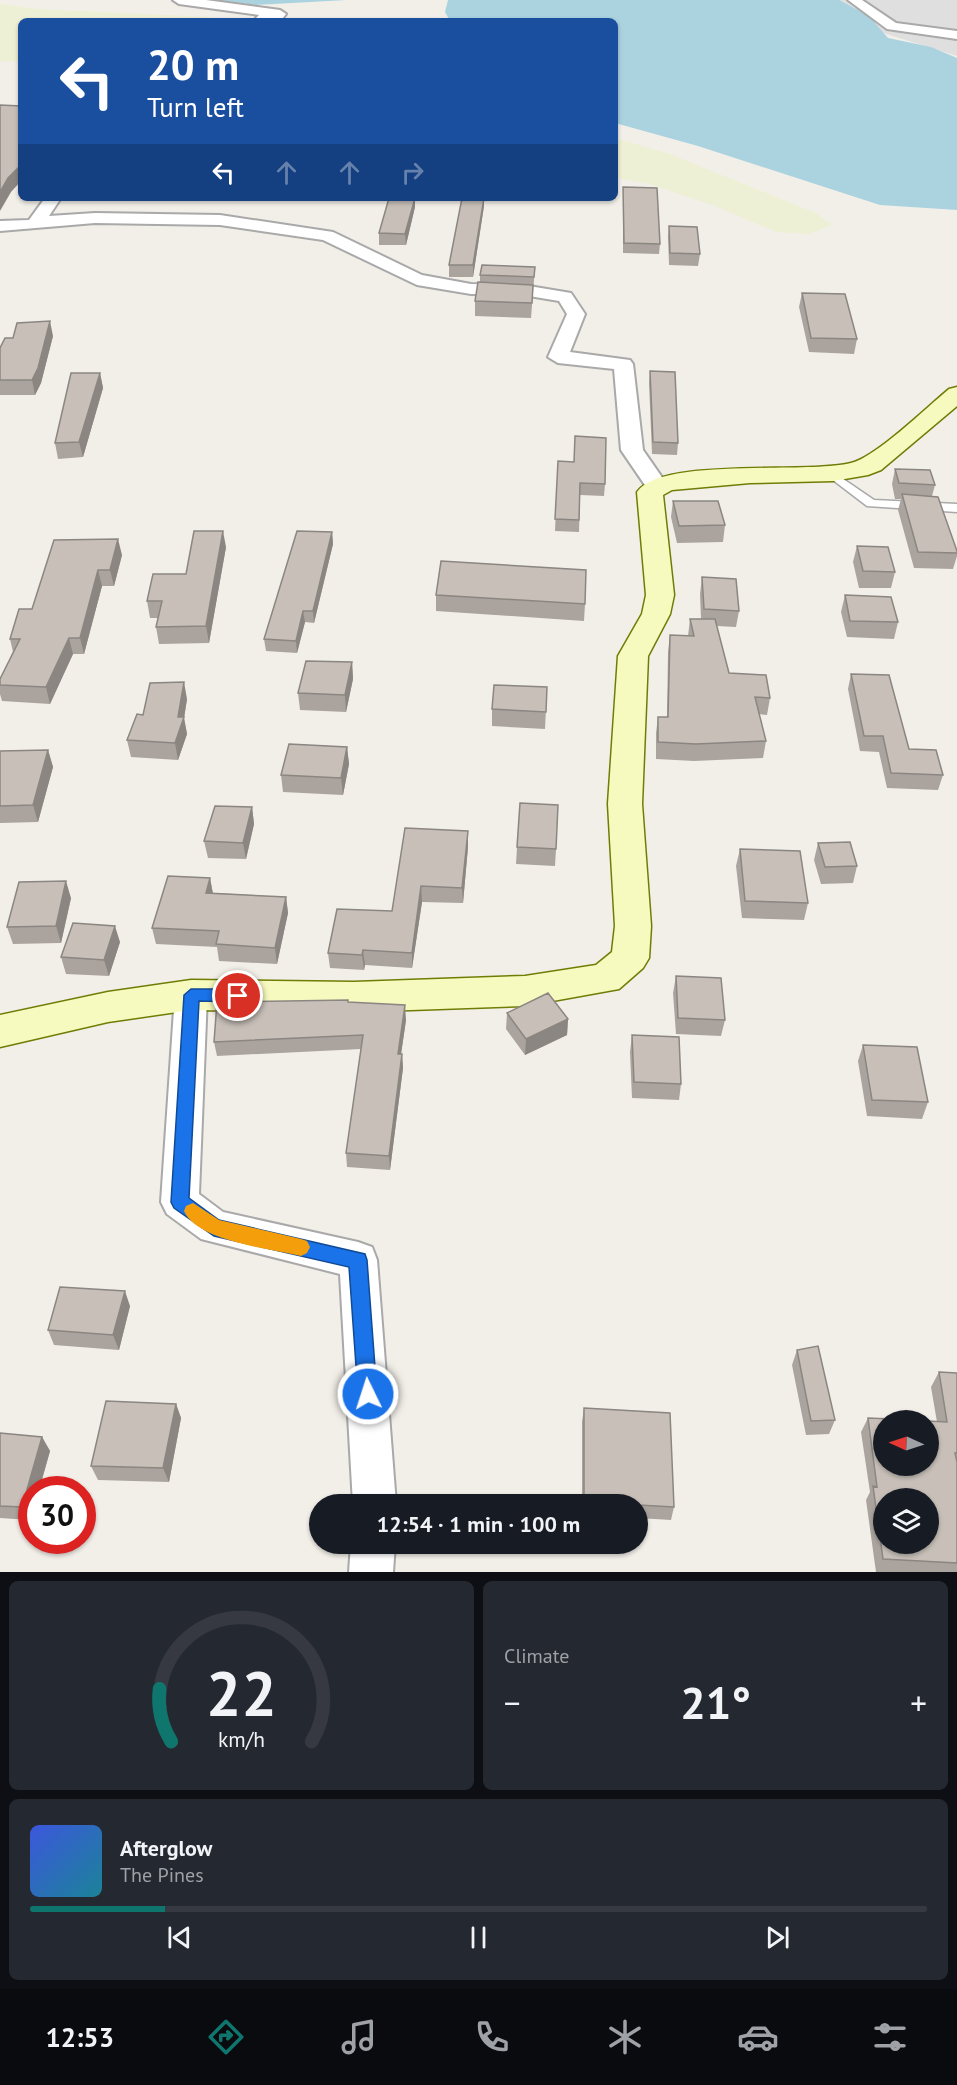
<!DOCTYPE html>
<html lang="en">
<head>
<meta charset="utf-8">
<style>
	body { margin:0; font-family:"PT Sans",sans-serif; background:#242831; color:#f1f3f6; height:100vh; display:flex; flex-direction:column; font-size:22px; white-space:nowrap }
	* { box-sizing:border-box; margin:0 }
	p { font-size:20px; color:#9ea1a6 }
	.icon { flex:none; width:33px; height:33px; fill:none; stroke:currentColor; stroke-width:2; stroke-linecap:round; stroke-linejoin:round }
	.map { position:relative; height:1572px; overflow:hidden }
	.panel { display:flex; flex-direction:column; gap:9px; padding:9px; background:#0d0f14; flex:1 }
	.panel>* { flex:none }
	.guide { position:absolute; left:18px; top:18px; width:600px; height:183px; border-radius:9px; box-shadow:0 2px 4px #0004; background:#1a4fa0; color:#fff; overflow:hidden }
	.needle { width:39px; rotate:273deg }
	.controls { position:absolute; left:873px; top:1410px; display:grid; gap:12px }
	.controls a { display:grid; place-items:center; width:66px; height:66px; border-radius:50%; background:#171b24; box-shadow:0 2px 4px #0004; font-size:30px }
	.speed { position:absolute; left:18px; top:1476px; display:flex; gap:12px; font-size:30px; font-weight:700; text-align:center }
	.speed>* { display:grid; place-content:center; width:78px; height:78px; border-radius:50%; background:#171b24; box-shadow:0 2px 4px #0004; line-height:1 }
	.speed .limit { border:9px solid #d22; background:#fff; color:#111 }
	.pin { position:absolute; display:grid; place-items:center; width:51px; height:51px; color:#fff; margin:-26px; border:3px solid #fff; border-radius:50%; box-shadow:0 2px 6px #0007 }
	.me { position:absolute; width:66px; margin:-33px; rotate:356deg; stroke-linejoin:round; filter:drop-shadow(0 0 4px #0008) }
	.turn { display:flex; align-items:center; gap:21px; height:126px; padding:0 30px; font-size:27px }
	.turn .icon { width:78px; height:78px; stroke-width:2.5 }
	.turn b { display:block; font-size:42px; line-height:51px }
	.lanes { display:flex; align-items:center; height:57px; padding:0 30px; background:#0003; justify-content:center; gap:30px; direction:ltr }
	.lanes .off { opacity:.35 }
	.big { font-size:45px; font-weight:700; line-height:1.1 }
	.panel .tile { flex:1; display:flex; flex-direction:column; justify-content:center; gap:9px; min-width:0; padding:0 21px; border-radius:9px; background:#242831 }
	.panel .dial { align-items:center; gap:0 }
	.dial svg { height:156px; overflow:visible; fill:none; stroke:#363941; stroke-width:7; stroke-linecap:round; text-anchor:middle }
	.dial text { fill:#f1f3f6; stroke:none }
	.song { display:flex; align-items:center; gap:18px }
	.cover { width:72px; height:72px; border-radius:9px; background:linear-gradient(135deg,hsl(230 70% 55%),hsl(190 70% 35%)) }
	.played { height:6px; border-radius:3px; background:linear-gradient(90deg,#0f766e 15%,#363941 15%) }
	.keys { display:flex; justify-content:space-around; direction:ltr }
	.heat { display:flex; justify-content:space-between; align-items:center; font-size:33px; direction:ltr }
	.panel .tiles { flex:1; display:grid; gap:9px; grid-template-columns:1fr 1fr }
	.tile:last-child { grid-column:span 2 }
	.trip { position:absolute; left:309px; top:1494px; width:339px; height:60px; border-radius:30px; background:#171b24; box-shadow:0 2px 4px #0004; font-weight:700; line-height:60px; text-align:center }
	.tab-bar { display:flex; height:96px; justify-content:space-around; align-items:center; background:#090b0e; color:#9ea1a6 }
	.tab-bar .icon { width:42px; height:42px }
	.tab-bar .active { color:#0f766e }
	.tab-bar b { font-size:27px; color:#f1f3f6 }
	.map>svg:first-child { display:block }
</style>
</head>
<body>
<div class="map">
<svg width="957" height="1572" viewBox="0 0 957 1572">
	<rect width="100%" height="100%" fill="#f2efe9"/>
	<path fill="#e0dfdf" d="M815,0H957V56L877,31Z"/>
	<path fill="#eef0d5" d="M0,4L37,9L211,17L228,21H21V62L0,61Z
		M615,138L670,154L816,213L832,225L809,234L776,232L715,206L649,184L615,178Z"/>
	<path fill="#aad3df" d="M217,0H347L255,5Z
		M448,0H839L869,16L888,38L931,47L957,58V210L880,205L698,146L615,123V21H450L445,12Z"/>
	<g fill="none" stroke-linecap="round" stroke-linejoin="round">
		<g stroke="#a9a9a9" stroke-width="3">
			<path id="service" d="M833,472L874,500L957,504V512L867,506L829,477L827,475Z"/>
		</g>
		<g stroke="#a9a9a9" stroke-width="4">
			<path id="minor" d="M173,0H206L280,10L286,14L282,19L259,21L256,18L259,15L179,4Z
				M848,0H862L896,23L957,31V39L887,29Z
				M45,198H61L49,216L95,213L220,215L333,232L422,275L471,284L523,285L571,293L585,314L570,352L630,360L633,364L643,450L668,486L665,491H649L621,450L614,369L558,363L548,357L567,314L559,301L523,295L471,294L417,285L323,240L220,225L95,223L0,231V221L29,220Z
				M191,982L203,986L207,995L199,1194L223,1212L358,1242L372,1247L377,1260L396,1504H353L340,1274L201,1239L167,1214L161,1202L175,995L179,986Z
				M351,1544H395L393,1572H349Z"/>
		</g>
		<g stroke="#707d05" stroke-width="3">
			<path id="secondary" d="M957,387V406L881,470L868,475L833,481L750,483L672,490L663,495L674,595L670,614L648,656L642,804L651,926L649,958L643,968L619,989L525,1006L354,1012L191,1010L108,1022L0,1047V1015L108,992L191,980L354,982L525,976L596,965L612,952L615,926L608,804L618,656L642,614L646,595L637,492C661,457 807,474 851,463C876,457 926,408 949,389Z"/>
		</g>
		<use href="#service" fill="#fff" fill-rule="evenodd"/>
		<use href="#minor" fill="#fff" fill-rule="evenodd"/>
		<use href="#secondary" fill="#f7fabf" fill-rule="evenodd"/>
	</g>
	<path fill="#aba49e" d="M623,187L660,244L659,254L623,253Z
		M389,198H415V207L406,245H379V233Z
		M484,206L473,277H449V265Z
		M669,226L700,254L698,266L669,265L668,237Z
		M535,267L531,318L475,316V301L480,282V275Z
		M802,293L857,339L854,354L809,352L799,307Z
		M53,336L41,383L35,395H0V348Z
		M650,371L678,443L677,455L652,454L649,383Z
		M100,373L103,388L83,457L58,459L55,443Z
		M558,461L605,484L604,496L580,495L579,532L555,531Z
		M895,469L935,485L932,496L957,551V556L953,569L914,568L898,510L901,499H895L892,484Z
		M673,501L725,525L723,542L677,543L671,517Z
		M332,532L333,544L314,623L305,622L297,653L266,651L264,639Z
		M857,546L895,572L891,588H859L853,562Z
		M226,547L209,643L159,644L156,627L158,618H150L147,601Z
		M122,555L114,586H102L84,654H73L50,704L2,701L0,694V679L13,652L10,639L32,609Z
		M702,577L739,611L736,627L717,626L729,673L770,698L767,715L759,714L766,741L763,758L694,761L656,759V733L658,717H667L668,652L670,635L688,636L690,619H701L700,594Z
		M436,595L585,604L584,621L436,611Z
		M845,595L898,622L894,639L847,637L841,612Z
		M352,662L353,679L346,712L300,710L298,693Z
		M851,674L909,749L943,775L938,790L887,788L879,752L860,751L848,689Z
		M547,687L545,729L492,726V709Z
		M187,699L184,718L187,734L178,760L131,757L127,740L143,715Z
		M347,747L349,764L343,795L283,792L281,775Z
		M48,750L53,767L38,822L0,823V751Z
		M252,807L254,824L246,859L208,858L204,841Z
		M818,843L857,866L853,883L821,884L814,860Z
		M468,847L463,903L422,902L412,968L365,965L364,970L330,968L328,953L392,911Z
		M517,847L556,849L555,866L516,864Z
		M740,849L808,903L804,920L742,918L736,866Z
		M210,878L213,893L286,897L288,913L277,964L219,961L217,947L156,944L152,928Z
		M71,898L61,943L13,944L7,927Z
		M120,942L109,976L66,974L61,957Z
		M676,976L725,1020L721,1036L676,1034L673,993Z
		M348,1002L406,1020L401,1054H402L403,1068L390,1170L347,1167L346,1153L361,1049L217,1056L214,1042Z
		M507,1013L568,1019L567,1035L525,1055L506,1029Z
		M632,1035L681,1084L679,1100L632,1098L630,1052Z
		M863,1045L928,1102L922,1119L867,1116L858,1061Z
		M130,1306L119,1350L54,1345L48,1330Z
		M797,1350L835,1420L829,1434L806,1435L792,1365Z
		M939,1372L957,1373V1572H876L866,1500L870,1492L861,1432L868,1418L937,1422L931,1387Z
		M176,1404L181,1418L169,1482L98,1480L91,1466Z
		M584,1408L674,1507L671,1520L638,1518V1504H582V1422Z
		M0,1433L42,1437L50,1451L39,1490H32V1515L30,1520L0,1518Z"/>
	<path fill="#8b8681" d="M21,165V181L11,192L0,211V192L8,178Z
		M415,198V207L406,245L405,234Z
		M484,198V206L473,277V265Z
		M50,321L53,336L41,383L35,395L32,380Z
		M100,373L103,388L83,457L79,442Z
		M223,531L226,547L209,643L206,626Z
		M332,532L333,544L314,623L313,611Z
		M118,539L122,555L114,586L110,570Z
		M98,570L102,586L84,654L80,638Z
		M303,611L305,622L297,653L296,641Z
		M69,638L73,654L50,704L46,687Z
		M352,662L353,679L346,712L345,695Z
		M184,682L187,699L184,718L187,734L178,760L175,743L178,717Z
		M347,747L349,764L343,795L341,778Z
		M48,750L53,767L38,822L33,805Z
		M252,807L254,824L246,859L243,843Z
		M468,831V847L463,903L462,888Z
		M210,878L213,895L206,893Z
		M66,881L71,898L61,943L56,926Z
		M421,886L422,902L412,968V953Z
		M286,897L288,913L277,964L275,948Z
		M115,926L120,942L109,976L104,960Z
		M363,950L365,965L364,970L362,955Z
		M405,1005L406,1020L399,1068L398,1054Z
		M568,1019L567,1035L525,1055L526,1039Z
		M402,1054L403,1068L390,1170L389,1156Z
		M125,1291L130,1306L119,1350L113,1335Z
		M176,1404L181,1418L169,1482L163,1468Z
		M42,1437L50,1451L39,1490H32V1515L30,1520L22,1507Z"/>
	<path fill="#c7bfb8" stroke="#8b8681" stroke-width="1.5" fill-rule="evenodd" d="M0,105L21,106V165L8,178L0,192Z
		M623,187L657,188L660,244L624,243Z
		M389,198H415L405,234L379,233Z
		M462,198H484L473,265H449Z
		M669,226L697,227L700,254L670,253Z
		M482,265L535,267L534,277L480,275Z
		M478,282L533,285L532,303L475,301Z
		M802,293L845,294L857,339L811,338Z
		M50,321L38,368L32,380H0V348L5,338H13L17,323Z
		M650,371L675,372L678,443L653,442Z
		M71,373H100L79,442L55,443Z
		M575,436L606,438L605,484L580,483L579,520L555,519L558,461L574,462Z
		M895,469L930,470L935,485L899,483Z
		M902,494L938,497L957,551V553L918,552Z
		M673,501H718L725,525L679,526Z
		M194,531H223L206,626L156,627L162,601H147L153,574H186Z
		M297,531L332,532L313,611H303L296,641L264,639Z
		M118,539L110,570H98L80,638H69L46,687L0,685V679L20,639H10L19,609H32L54,540Z
		M857,546L888,547L895,572L863,571Z
		M441,561L586,570L585,604L436,595Z
		M702,577L736,579L739,611L704,609Z
		M845,595L891,597L898,622L850,621Z
		M690,619H715L729,673L766,675L770,698L755,697L766,741L696,744L658,742V717H668L670,635L694,636Z
		M306,661L352,662L345,695L298,693Z
		M851,674L889,675L909,749L936,750L943,775L891,773L883,736H864Z
		M184,682L178,717H184L175,743L127,740L137,714L143,715L150,683Z
		M494,685L547,687L546,712L492,709Z
		M289,744L347,747L341,778L281,775Z
		M48,750L33,805L0,806V751Z
		M520,803L558,805L556,849L517,847Z
		M215,806L252,807L243,843L204,841Z
		M405,828L468,831L462,888L421,886L412,953L363,950L362,955L328,953L337,909L392,911Z
		M850,842L857,866L825,867L818,843Z
		M740,849L800,851L808,903L745,901Z
		M168,876L210,878L206,893L286,897L275,948L216,944L219,931L152,928Z
		M66,881L56,926L7,927L19,882Z
		M73,923L115,926L104,960L61,957Z
		M676,976L721,978L725,1020L678,1018Z
		M548,993L568,1019L526,1039L507,1013Z
		M348,1000V1002L405,1005L398,1054H402L389,1156L346,1153L363,1035L214,1042L217,1002Z
		M632,1035L679,1037L681,1084L634,1082Z
		M863,1045L917,1047L928,1102L872,1100Z
		M60,1287L125,1291L113,1335L48,1330Z
		M818,1346L835,1420L811,1421L797,1350Z
		M939,1372L957,1373V1453H955L957,1462V1563L883,1559L873,1486L877,1487L868,1418L918,1420H884V1466H928V1421L947,1422ZM884,1498H928V1544H884Z
		M106,1401L176,1404L163,1468L91,1466Z
		M584,1408L670,1413L674,1507L584,1502Z
		M0,1433L42,1437L22,1507L0,1506Z"/>
	<path fill="#1a73e8" stroke="#114b97" stroke-width="1.5" d="M191,989H238L246,996L238,1002L199,1001L189,1198L219,1220L365,1254L367,1260L377,1394L374,1400L368,1403L361,1400L358,1394L349,1267L214,1236L174,1208L171,1202L184,995Z"/>
	<path fill="#f59e0b" d="M193,1203L219,1220L301,1239L307,1241L310,1247L307,1253L301,1256C271,1249 197,1241 184,1211L186,1206Z"/>
</svg>
<div class="controls">
<a><svg class="needle" viewBox="-14 -14 28 28"><path d="M0-13l5 13h-10z" fill="#e53935"/><path d="M0 13l5-13h-10z" fill="#9ea1a6"/></svg></a>
<a><svg class="icon" aria-label="layers" viewBox="0 0 24 24"><path d="M12 4l9 5-9 5-9-5zM3 14l9 5 9-5"/></svg></a>
</div>
<div class="speed"><div class="limit">30</div></div>
<div class="pin" style="left:238px;top:996px;background:#d93025"><svg class="icon" aria-label="arrive" viewBox="0 0 24 24"><path d="M6 21V4h12l-3 4 3 4H6"/></svg></div>
<svg class="me" style="left:368px;top:1394px" viewBox="-20 -20 40 40"><circle r="17" fill="#1a73e8" stroke="#fff" stroke-width="3"/><path d="M0-11L8 9 0 5-8 9z" fill="#fff"/></svg>
<div class="trip">12:54 · 1 min · 100 m</div>
<div class="guide">
<div class="turn"><svg class="icon" aria-label="left" viewBox="0 0 24 24"><path d="M17 20v-9H6M10 6l-5 5 5 5"/></svg><div><b>20 m</b>Turn left</div></div>
<div class="lanes"><svg class="icon" aria-label="left" viewBox="0 0 24 24"><path d="M17 20v-9H6M10 6l-5 5 5 5"/></svg><svg class="icon off" aria-label="ahead" viewBox="0 0 24 24"><path d="M12 20V5M6 11l6-6 6 6"/></svg><svg class="icon off" aria-label="ahead" viewBox="0 0 24 24"><path d="M12 20V5M6 11l6-6 6 6"/></svg><svg class="icon off" aria-label="right" viewBox="0 0 24 24"><path d="M7 20v-9h11M14 6l5 5-5 5"/></svg></div>
</div>
</div>
<section class="panel">
<div class="tiles">
<div class="tile dial"><svg viewBox="0 0 100 80">
<path d="M14 69A42 42 0 1 1 86 69"/>
<path d="M14 69A42 42 0 0 1 8 42" stroke="#0f766e"/>
<text x="50" y="56" font-size="32" font-weight="700">22</text>
<text x="50" y="72" font-size="11">km/h</text>
</svg></div>
<div class="tile"><p>Climate</p>
<div class="heat"><a>−</a><b class="big">21°</b><a>+</a></div>
</div>
<div class="tile">
<div class="song"><i class="cover"></i><div><b>Afterglow</b><p>The Pines</p></div></div>
<div class="played"></div>
<div class="keys"><svg class="icon" aria-label="previous" viewBox="0 0 24 24"><path d="M18 5L8 12l10 7zM5 5v14"/></svg><svg class="icon" aria-label="pause" viewBox="0 0 24 24"><path d="M8 5v14M16 5v14"/></svg><svg class="icon" aria-label="next" viewBox="0 0 24 24"><path d="M6 5l10 7-10 7zM19 5v14"/></svg></div>
</div>
</div>
</section>
<nav class="tab-bar">
<b>12:53</b>
<svg class="icon active" aria-label="directions" viewBox="0 0 24 24"><path d="M12 3l9 9-9 9-9-9zM9 14v-3h6M13 9l2 2-2 2"/></svg>
<svg class="icon" aria-label="music" viewBox="0 0 24 24"><path d="M9 18V5l10-2v13"/><circle cx="6" cy="18" r="3"/><circle cx="16" cy="16" r="3"/></svg>
<svg class="icon" aria-label="phone" viewBox="0 0 24 24"><path d="M5 4h4l2 5-3 2q2 4 5 5l2-3 5 2v4C11 20 4 13 5 4z"/></svg>
<svg class="icon" aria-label="climate" viewBox="0 0 24 24"><path d="M12 3v18M4 7l16 10M4 17L20 7"/></svg>
<svg class="icon" aria-label="car" viewBox="0 0 24 24"><path d="M5 17H2v-5l4-1 3-4h7l3 4 3 1v5h-3M9 17h6M6 11h13"/><circle cx="7" cy="17" r="2"/><circle cx="17" cy="17" r="2"/></svg>
<svg class="icon" aria-label="filters" viewBox="0 0 24 24"><path d="M4 7h16M4 17h16"/><circle cx="9" cy="7" r="2"/><circle cx="15" cy="17" r="2"/></svg>
</nav>
</body>
</html>
